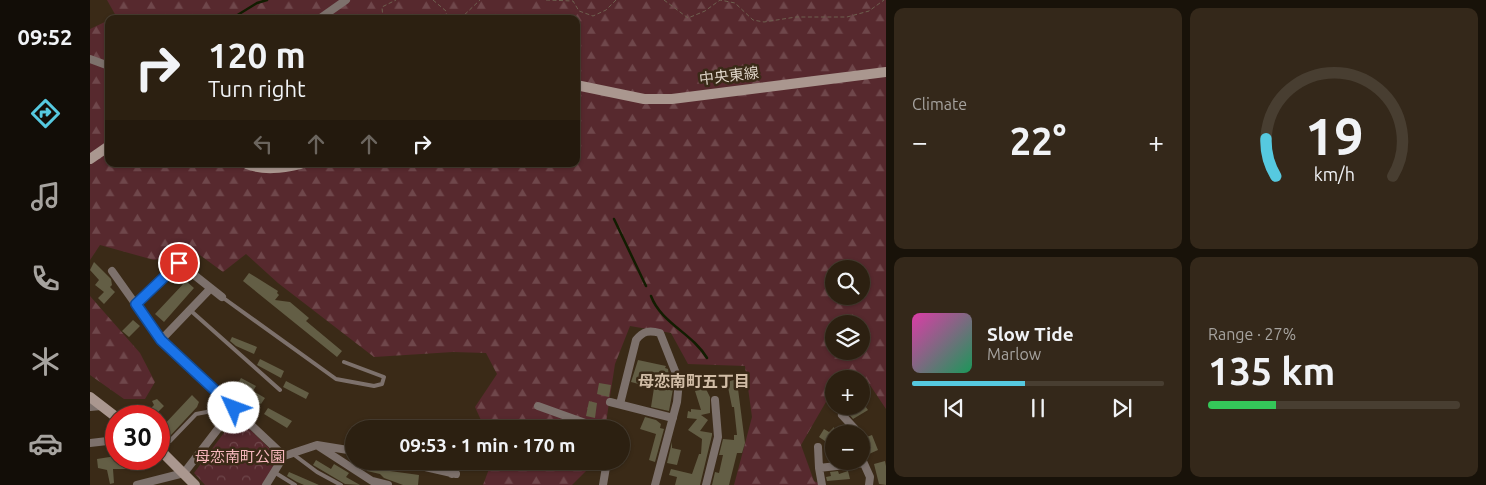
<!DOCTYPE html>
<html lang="en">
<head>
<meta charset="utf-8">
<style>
	body { margin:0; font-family:Ubuntu,"Noto Sans JP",sans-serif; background:#34281a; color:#f1f3f6; height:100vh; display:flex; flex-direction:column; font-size:19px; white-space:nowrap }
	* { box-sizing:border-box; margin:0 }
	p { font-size:16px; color:#a6a39f }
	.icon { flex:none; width:28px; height:28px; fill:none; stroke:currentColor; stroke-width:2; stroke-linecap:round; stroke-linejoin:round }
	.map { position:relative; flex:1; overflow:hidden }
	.sheet { display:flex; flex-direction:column; gap:8px; padding:8px; background:#181209; width:600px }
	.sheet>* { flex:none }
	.hud { position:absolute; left:15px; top:15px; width:475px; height:152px; border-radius:10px; box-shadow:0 1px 4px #0004,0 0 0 1px #483e31; background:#2c2011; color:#f1f3f6; overflow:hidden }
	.controls { position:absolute; left:735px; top:260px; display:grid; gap:10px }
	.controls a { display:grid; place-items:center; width:45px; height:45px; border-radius:50%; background:#2c2011; box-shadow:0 1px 4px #0004,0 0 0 1px #483e31; font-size:25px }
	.speed { position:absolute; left:15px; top:405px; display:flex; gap:10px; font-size:25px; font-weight:700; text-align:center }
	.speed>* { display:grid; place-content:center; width:65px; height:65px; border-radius:50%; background:#2c2011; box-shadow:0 1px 4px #0004,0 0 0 1px #483e31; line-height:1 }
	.speed .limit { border:8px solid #d22; background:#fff; color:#111 }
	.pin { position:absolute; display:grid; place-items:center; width:42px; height:42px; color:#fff; margin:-21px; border:2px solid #fff; border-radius:50%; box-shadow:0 1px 5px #0007 }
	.me { position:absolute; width:55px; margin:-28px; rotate:313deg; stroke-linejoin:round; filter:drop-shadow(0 0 4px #0008) }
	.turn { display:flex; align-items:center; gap:18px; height:105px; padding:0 20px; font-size:22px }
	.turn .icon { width:65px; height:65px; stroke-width:2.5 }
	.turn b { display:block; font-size:35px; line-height:42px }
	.lanes { display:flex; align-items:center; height:48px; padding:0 20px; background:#0003; justify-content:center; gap:25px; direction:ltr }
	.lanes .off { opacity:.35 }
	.big { font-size:38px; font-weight:600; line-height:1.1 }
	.sheet .card { flex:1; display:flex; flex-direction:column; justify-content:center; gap:8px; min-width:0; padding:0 18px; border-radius:10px; background:#34281a }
	.sheet .dial { align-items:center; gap:0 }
	.dial svg { height:130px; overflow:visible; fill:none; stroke:#483e31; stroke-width:7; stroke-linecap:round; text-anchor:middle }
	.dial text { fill:#f1f3f6; stroke:none }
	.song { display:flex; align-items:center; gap:15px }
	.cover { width:60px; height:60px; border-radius:8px; background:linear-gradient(135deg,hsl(320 70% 55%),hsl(150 70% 35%)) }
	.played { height:5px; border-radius:2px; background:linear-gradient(90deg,#56c9e0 45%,#483e31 45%) }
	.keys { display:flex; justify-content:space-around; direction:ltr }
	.heat { display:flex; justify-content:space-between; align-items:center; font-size:28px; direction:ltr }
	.charge { height:8px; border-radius:4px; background:linear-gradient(90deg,#34c759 27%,#483e31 0) }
	.sheet .tiles { flex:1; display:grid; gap:8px; grid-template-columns:repeat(2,1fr) }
	.trip { position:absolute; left:255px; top:420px; width:285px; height:50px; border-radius:25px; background:#2c2011; box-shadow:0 1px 4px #0004,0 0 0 1px #483e31; font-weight:600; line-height:50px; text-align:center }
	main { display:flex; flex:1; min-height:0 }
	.menu { display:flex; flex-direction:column; width:90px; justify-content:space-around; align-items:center; background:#120d07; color:#a6a39f }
	.menu .icon { width:35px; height:35px }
	.menu .selected { color:#56c9e0 }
	.menu b { font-size:22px; color:#f1f3f6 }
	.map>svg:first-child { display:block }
</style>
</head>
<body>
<main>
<nav class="menu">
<b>09:52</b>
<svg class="icon selected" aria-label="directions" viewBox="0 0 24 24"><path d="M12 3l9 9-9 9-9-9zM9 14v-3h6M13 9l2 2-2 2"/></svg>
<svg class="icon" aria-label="music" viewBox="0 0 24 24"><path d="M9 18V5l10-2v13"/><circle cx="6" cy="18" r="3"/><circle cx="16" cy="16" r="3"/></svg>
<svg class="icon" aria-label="phone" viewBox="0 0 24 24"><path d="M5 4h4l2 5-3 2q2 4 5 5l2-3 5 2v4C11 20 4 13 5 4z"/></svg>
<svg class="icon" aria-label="climate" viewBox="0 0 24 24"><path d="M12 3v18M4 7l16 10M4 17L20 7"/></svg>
<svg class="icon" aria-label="car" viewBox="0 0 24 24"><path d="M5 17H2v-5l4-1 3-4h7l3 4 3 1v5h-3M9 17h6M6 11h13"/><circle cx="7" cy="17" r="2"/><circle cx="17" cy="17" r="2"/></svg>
</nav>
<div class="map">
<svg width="796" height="485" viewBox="0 0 796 485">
	<defs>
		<pattern id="forest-firs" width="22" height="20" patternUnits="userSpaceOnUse" patternTransform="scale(1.25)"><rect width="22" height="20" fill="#57292e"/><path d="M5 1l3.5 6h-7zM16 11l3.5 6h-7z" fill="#6f474b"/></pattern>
		<pattern id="park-crowns" width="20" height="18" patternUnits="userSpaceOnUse" patternTransform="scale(1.25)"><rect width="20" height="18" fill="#57292e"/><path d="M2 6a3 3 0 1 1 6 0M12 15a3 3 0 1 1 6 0" fill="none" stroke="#6f474b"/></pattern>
	</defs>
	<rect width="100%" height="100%" fill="#3a2a17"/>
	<path fill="url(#forest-firs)" fill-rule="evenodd" d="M17,0H796V409L776,379H744V388L711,445L724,481L732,485H644L662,417L655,366L598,364L581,333L540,326L525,364L515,429H395L385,407L407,374L396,353L363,352L284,357L188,283L156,254L133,272L103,250L64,260L10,245L0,260V29L19,20V164H486V19H22L26,16ZM744,269H771V296H744ZM744,324H771V351H744Z
		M0,296L50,353L65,382L55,399H34L0,375Z
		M402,461H506L482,485H393Z"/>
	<path fill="url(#park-crowns)" d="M145,418H148L186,455L187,460L172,485H115L104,473Z"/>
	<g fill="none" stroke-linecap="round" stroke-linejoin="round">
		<path stroke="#121d01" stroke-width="2.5" d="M141,19L167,3L177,0
			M524,219L556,286
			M561,296C571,323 602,333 617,358"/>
	</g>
	<path fill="#635e45" d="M4,262L21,279L22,285L20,287L25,292L14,304L8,298L14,292L5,285L9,280L0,270Z
		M159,273L188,291L187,293L189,295L185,300L200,302L219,318L216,321L252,351L247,357L153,281Z
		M96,281L104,288L74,322L65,314Z
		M43,320L50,326L39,337L32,331Z
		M142,337L167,347L164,354L146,346L140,341Z
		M170,359L194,371L191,378L167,365Z
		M548,360L576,366L575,368L578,369L579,377L582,379L580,389H583L579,411L561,407L564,388L541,382Z
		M151,378L166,386L163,391L175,398L171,404L147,391L151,385L148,383Z
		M647,379L650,388L648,389L655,443L652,453H647L639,485H622L625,472L629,473L633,455H629L633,439L644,440V435H647L644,407H642L637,382Z
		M196,381L219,393L216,399L193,387Z
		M509,383L521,385L519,397L507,394Z
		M615,387L620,397V413L611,415L618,420L610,431L622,433V435L610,485H585L587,477L579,475L581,469L602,474L609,454H611L612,439L598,430L607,419L597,418L598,411L601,412V409L611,410L605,391Z
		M102,395L109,402L107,407L80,436L71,428Z
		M67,399L74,406L64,416H53L64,405L62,401Z
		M499,401L507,403L505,418L496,416Z
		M773,403L778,410L763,419L758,413L771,406Z
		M178,408L202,421L197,428L174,414Z
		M555,417L566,420L571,424L570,428L574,429L565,462L559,460L566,434L550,429Z
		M744,427V447L729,437L734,429L739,432Z
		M782,435L788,450L779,454L774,438Z
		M582,442V448L591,450L587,465L577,463Z
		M26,456V459H56V465L42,469H23L24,483L20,484L17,470L8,468L7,459Z
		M226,460L241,469L244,464L259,473L256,477L270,485L255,484L223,465Z
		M795,461L796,466V485L789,484L784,464Z
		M279,463L300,471L329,475L328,485H313L294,478L290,474L277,471Z
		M748,471L749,474L758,471L760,479L737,481L736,477L741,476L740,472Z
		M199,472L206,475L229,485H214L207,482L197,476Z"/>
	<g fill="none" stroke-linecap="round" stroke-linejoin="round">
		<path stroke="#6e604f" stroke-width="1" stroke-dasharray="4 2.5" stroke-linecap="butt" d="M343,0L356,11L357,19
			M456,0L483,1L489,11L503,16L516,10L526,0
			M574,0L598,18L615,11L630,0L645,3L663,20L674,22L706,17H757L779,11L794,0
			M293,19L292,7L306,0
			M370,19L390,0"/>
		<path stroke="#7d716c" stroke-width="4" d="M132,297L246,379L284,386L292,384L294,377L254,362
			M100,310L190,390
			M80,441L106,414L122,411L135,420
			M203,454L227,472L251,485
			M184,472L205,485"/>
		<path stroke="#7d716c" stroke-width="8" d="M229,19L256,0
			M0,59L19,66
			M22,271L71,340L194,456
			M46,304L89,263L132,297
			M71,340L120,289
			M520,402L583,418
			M530,404L546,340C553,331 559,330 570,333L589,381L587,402L565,485
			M448,406L512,429
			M0,407L11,406
			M752,415L765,429V434
			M368,429V425
			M0,443L26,440
			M228,446L282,481L298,485
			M728,447L729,468L732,485
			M771,457L780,477L779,485
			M309,461L366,474
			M729,468L773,463
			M362,474L366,461
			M47,485L94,473L144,408
			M176,485L194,456L227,445L264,451
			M513,485L517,461
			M616,485L628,437L625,400"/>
		<path stroke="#aa978f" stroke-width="10" d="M486,85L554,99H582L796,72
			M0,159L19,146
			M157,164C175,171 192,168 210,164
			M0,397L26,417
			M69,449L105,485"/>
	</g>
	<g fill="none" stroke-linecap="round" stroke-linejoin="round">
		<g stroke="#114b97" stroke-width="12">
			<path id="route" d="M89,263L46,304L71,340L144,408"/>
		</g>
		<use href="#route" stroke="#1a73e8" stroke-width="9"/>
	</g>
	<g text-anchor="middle" stroke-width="5" stroke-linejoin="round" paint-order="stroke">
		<g font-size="15" fill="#dcd2c6" stroke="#3a2a17">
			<text transform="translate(639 76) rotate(-7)" y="5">中央東線</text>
		</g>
		<g font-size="15" fill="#f6b8bd" stroke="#3a2a17">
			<text x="150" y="462">母恋南町公園</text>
		</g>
		<g font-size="16" font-weight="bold" fill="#d1bda6" stroke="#3a2a17">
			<text x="604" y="387">母恋南町五丁目</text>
		</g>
	</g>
</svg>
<div class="controls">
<a><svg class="icon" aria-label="search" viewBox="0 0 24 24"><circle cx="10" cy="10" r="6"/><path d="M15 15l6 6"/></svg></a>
<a><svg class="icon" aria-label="layers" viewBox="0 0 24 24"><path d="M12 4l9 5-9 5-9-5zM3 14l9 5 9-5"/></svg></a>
<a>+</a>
<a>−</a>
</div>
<div class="speed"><div class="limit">30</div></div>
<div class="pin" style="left:89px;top:263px;background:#d93025"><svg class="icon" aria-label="arrive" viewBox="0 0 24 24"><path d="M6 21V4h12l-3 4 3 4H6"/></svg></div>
<svg class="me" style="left:144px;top:408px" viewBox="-20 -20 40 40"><circle r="19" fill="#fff"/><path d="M0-13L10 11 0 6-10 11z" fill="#1a73e8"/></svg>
<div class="trip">09:53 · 1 min · 170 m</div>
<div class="hud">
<div class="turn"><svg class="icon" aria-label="right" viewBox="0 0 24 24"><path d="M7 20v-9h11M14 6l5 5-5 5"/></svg><div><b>120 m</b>Turn right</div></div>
<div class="lanes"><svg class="icon off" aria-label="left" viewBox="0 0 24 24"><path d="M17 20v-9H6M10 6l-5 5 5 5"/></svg><svg class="icon off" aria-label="ahead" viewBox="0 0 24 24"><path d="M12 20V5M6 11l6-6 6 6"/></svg><svg class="icon off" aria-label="ahead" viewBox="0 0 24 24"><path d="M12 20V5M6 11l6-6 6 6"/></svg><svg class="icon" aria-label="right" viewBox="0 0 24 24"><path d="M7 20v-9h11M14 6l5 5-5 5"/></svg></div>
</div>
</div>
<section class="sheet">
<div class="tiles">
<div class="card"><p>Climate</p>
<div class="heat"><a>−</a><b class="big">22°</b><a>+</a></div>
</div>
<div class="card dial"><svg viewBox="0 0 100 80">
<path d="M14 69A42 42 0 1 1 86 69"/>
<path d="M14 69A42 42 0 0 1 8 46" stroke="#56c9e0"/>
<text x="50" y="56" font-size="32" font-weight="700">19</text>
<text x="50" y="72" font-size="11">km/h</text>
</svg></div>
<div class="card">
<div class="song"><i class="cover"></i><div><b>Slow Tide</b><p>Marlow</p></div></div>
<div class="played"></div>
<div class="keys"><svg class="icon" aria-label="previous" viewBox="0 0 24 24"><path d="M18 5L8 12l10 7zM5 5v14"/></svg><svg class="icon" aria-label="pause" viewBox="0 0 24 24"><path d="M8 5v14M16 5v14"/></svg><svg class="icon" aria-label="next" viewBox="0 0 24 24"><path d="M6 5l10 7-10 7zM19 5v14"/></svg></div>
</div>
<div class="card"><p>Range · 27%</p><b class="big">135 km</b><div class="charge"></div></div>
</div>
</section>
</main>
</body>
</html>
